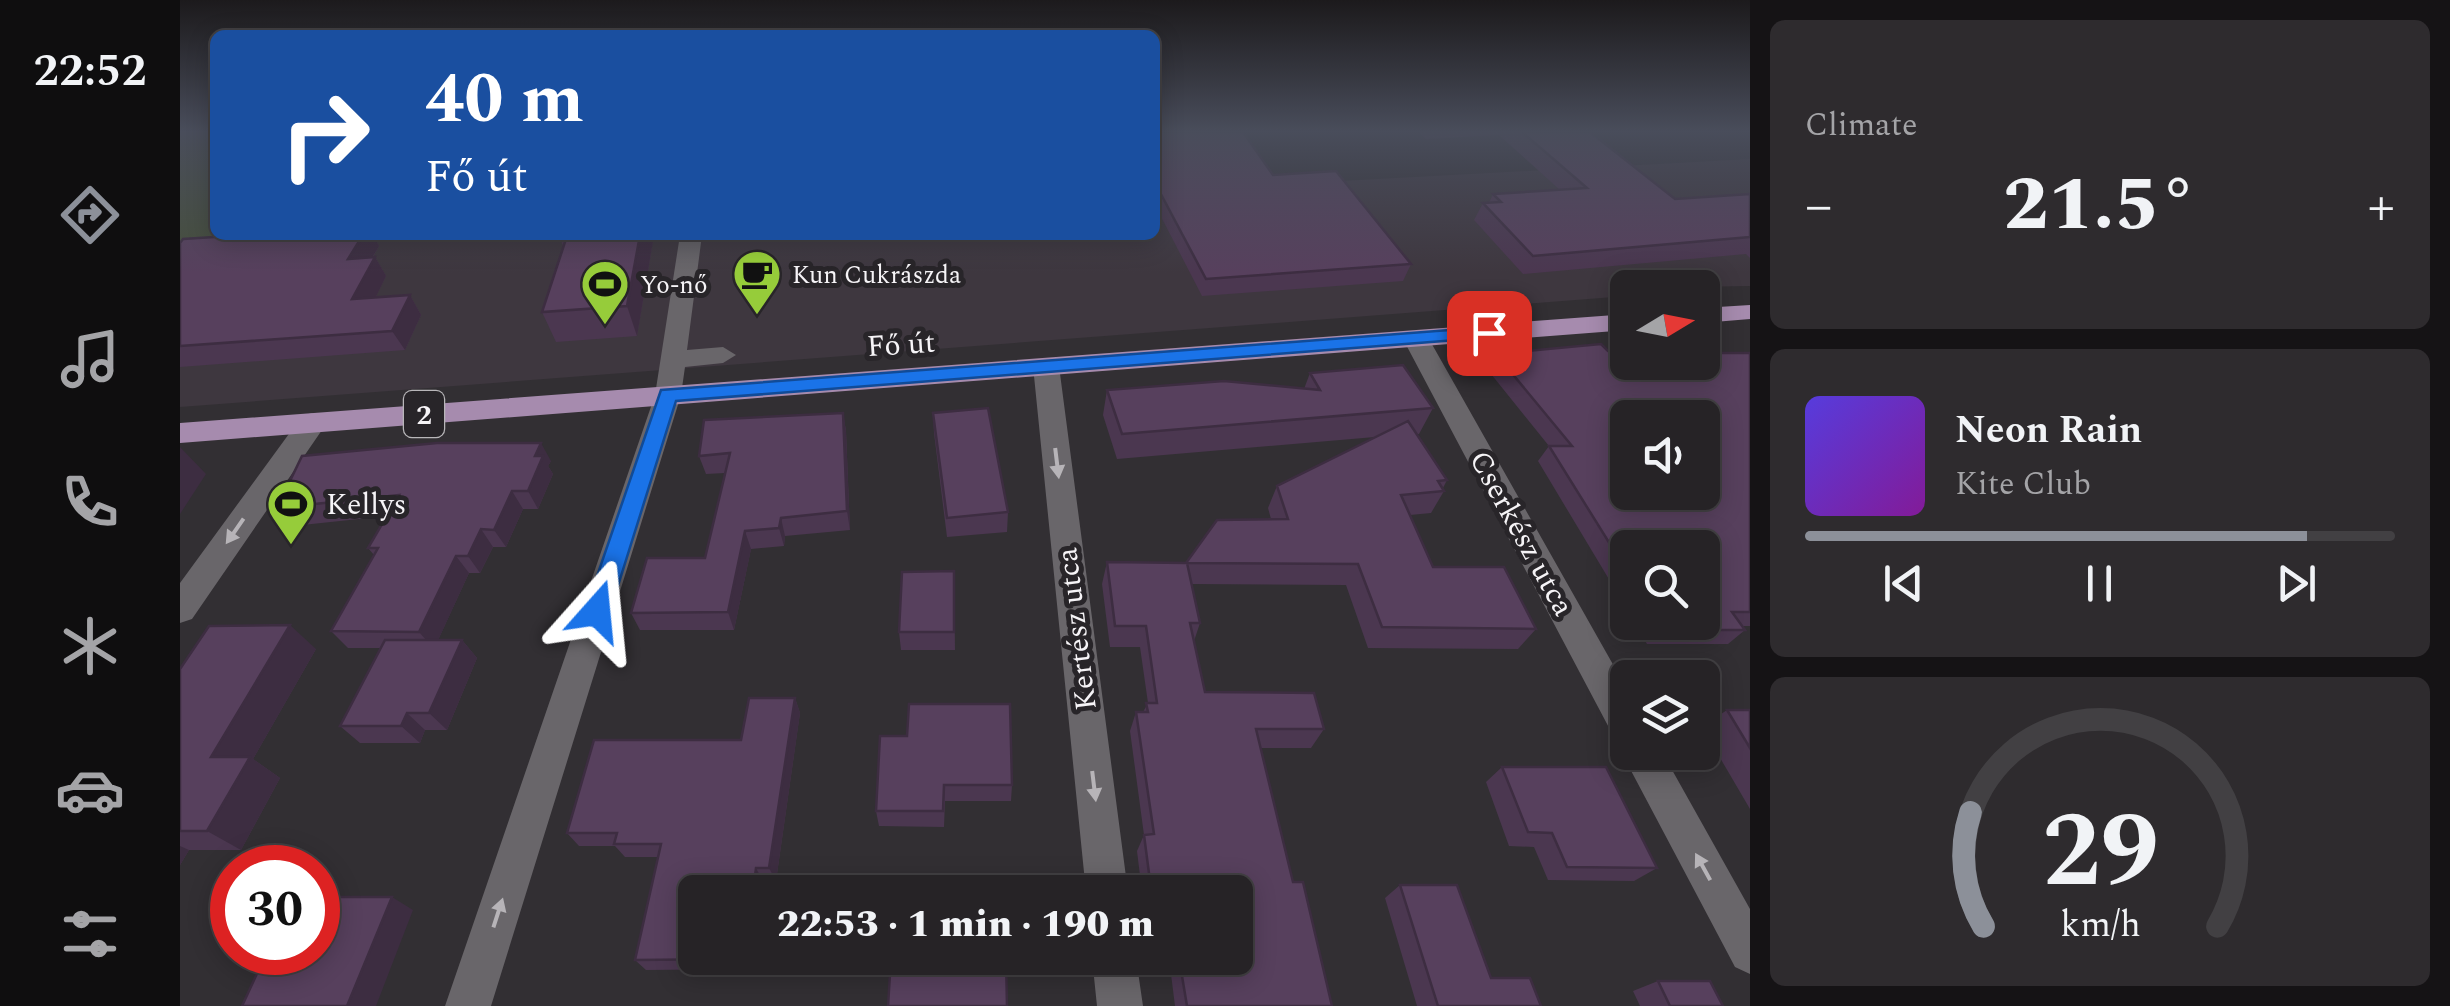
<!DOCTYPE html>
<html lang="en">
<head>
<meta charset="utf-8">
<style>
	body { margin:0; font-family:Spectral,serif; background:#2e2b2e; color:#f1f3f6; height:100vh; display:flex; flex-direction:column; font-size:38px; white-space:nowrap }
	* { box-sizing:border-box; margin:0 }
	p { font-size:32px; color:#a4a4a7 }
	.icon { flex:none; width:55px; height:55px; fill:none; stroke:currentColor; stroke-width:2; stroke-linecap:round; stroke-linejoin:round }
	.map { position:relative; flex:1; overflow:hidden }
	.details { display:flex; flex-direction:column; gap:20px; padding:20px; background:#151315; width:700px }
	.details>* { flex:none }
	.banner { position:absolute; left:30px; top:30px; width:950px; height:210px; border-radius:15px; box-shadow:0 5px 25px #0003,0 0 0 2px #424043; background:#1a4fa0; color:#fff; overflow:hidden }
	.needle { width:65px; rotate:80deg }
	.tools { position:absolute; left:1430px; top:270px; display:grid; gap:20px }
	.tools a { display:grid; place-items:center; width:110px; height:110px; border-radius:15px; background:#262326; box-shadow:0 5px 25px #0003,0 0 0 2px #424043; font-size:50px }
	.speed { position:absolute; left:30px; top:845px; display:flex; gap:20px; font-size:50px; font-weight:700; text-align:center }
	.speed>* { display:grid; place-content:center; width:130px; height:130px; border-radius:50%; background:#262326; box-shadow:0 5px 25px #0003,0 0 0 2px #424043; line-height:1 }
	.speed .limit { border:15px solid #d22; background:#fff; color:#111 }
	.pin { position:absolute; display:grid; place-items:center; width:85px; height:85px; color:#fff; margin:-42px; border-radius:20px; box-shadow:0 5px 15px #0006 }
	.me { position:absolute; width:110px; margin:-55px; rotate:18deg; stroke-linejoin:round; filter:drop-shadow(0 0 8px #0008) }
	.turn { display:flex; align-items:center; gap:35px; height:210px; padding:0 50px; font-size:45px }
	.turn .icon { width:130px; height:130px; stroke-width:2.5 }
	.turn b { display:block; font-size:70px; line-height:85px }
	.big { font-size:75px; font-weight:800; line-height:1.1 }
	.details .tile { flex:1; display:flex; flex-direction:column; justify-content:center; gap:15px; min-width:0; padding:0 35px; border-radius:15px; background:#2e2b2e }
	.details .dial { align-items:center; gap:0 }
	.dial svg { height:260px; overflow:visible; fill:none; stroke:#424043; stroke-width:7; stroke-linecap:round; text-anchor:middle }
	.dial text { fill:#f1f3f6; stroke:none }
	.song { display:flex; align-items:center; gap:30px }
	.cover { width:120px; height:120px; border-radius:15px; background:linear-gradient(135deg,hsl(250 70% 55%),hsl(290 70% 35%)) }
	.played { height:10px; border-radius:5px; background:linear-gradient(90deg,#8c9099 85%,#424043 85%) }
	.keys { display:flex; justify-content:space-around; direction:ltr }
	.heat { display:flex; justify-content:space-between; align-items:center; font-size:55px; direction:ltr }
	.trip { position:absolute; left:498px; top:875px; width:575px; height:100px; border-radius:15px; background:#262326; box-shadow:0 5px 25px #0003,0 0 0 2px #424043; font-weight:800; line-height:100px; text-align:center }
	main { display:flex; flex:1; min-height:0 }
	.menu { display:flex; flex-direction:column; width:180px; justify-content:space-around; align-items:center; background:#0f0e0f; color:#a4a4a7 }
	.menu .icon { width:70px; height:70px }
	.menu .active { color:#8c9099 }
	.menu b { font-size:45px; color:#f1f3f6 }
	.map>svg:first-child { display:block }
</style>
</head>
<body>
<main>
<nav class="menu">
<b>22:52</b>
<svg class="icon active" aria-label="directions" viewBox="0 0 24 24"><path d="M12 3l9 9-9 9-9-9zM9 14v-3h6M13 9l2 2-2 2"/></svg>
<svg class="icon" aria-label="music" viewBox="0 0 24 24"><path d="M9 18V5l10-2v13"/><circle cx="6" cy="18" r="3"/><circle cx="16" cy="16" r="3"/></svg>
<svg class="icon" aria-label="phone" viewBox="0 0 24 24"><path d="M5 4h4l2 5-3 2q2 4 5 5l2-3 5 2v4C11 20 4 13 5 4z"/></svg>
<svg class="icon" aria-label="climate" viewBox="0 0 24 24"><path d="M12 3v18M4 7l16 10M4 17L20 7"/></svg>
<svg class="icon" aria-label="car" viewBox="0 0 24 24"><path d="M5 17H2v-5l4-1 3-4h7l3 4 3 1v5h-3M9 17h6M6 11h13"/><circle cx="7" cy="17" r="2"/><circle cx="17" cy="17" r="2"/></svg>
<svg class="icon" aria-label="filters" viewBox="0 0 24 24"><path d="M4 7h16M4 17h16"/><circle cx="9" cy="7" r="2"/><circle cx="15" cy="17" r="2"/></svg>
</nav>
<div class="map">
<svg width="1570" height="1006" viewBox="0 0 1570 1006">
	<rect width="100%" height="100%" fill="#322f33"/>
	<path fill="#3e373f" d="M1570,159V286L1448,288L1447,296L0,407V237L975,235V191Z"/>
	<path fill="#464f3b" d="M0,132H35V235H195L0,249Z"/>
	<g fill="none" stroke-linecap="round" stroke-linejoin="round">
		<path fill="#69666a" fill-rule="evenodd" d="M500,235H522L507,350L543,347L556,355L543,363L505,367L501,395L311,1006H265L475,395Z
			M1236,331L1249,339L1448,691V752H1482L1570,909V974L1555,967L1448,765L1442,752L1446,743L1435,739L1223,339Z
			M866,358L879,366L948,892H906L853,366Z
			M132,413L146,423L142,430L12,619L0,623V583L122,416Z
			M912,958H956L963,1006H917Z"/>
		<path fill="#a68bae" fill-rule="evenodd" d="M1570,305V319L1522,323V308Z
			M1448,314V330L0,443V423Z"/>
	</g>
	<path fill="#4b3750" d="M975,132L1093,175L1231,264L1223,281L1022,296L975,205Z
		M1238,132H1410L1495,199L1570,194V258L1566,254L1343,274L1294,220L1303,203H1309L1313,194L1380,190L1319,135L1246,139Z
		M66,235H193L199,246L193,257H195L206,276L195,298L230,295L241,315L225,350L0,367V243Z
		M474,235L457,336L376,342L362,312L383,246L381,240Z
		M1428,351L1570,353V626H1562L1565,630L1548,644H1467L1454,622H1522L1448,548V611L1358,461L1369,446L1307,369L1316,354Z
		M1130,373L1253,408L1239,434H1237L1267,480L1263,488L1264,491L1251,513L1230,515L1253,567L1356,629L1338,649L1188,648L1166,585L1012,584L1020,623L1014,641L1025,692L1144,729L1131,748H1081L1113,882L1152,1006H995L989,958H1055V892H962L957,851L964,835L950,731L956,712H963L968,703L960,647H930L922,584L927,562L1007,563L1091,519L1088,508L1097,486L1195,437L937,459L923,415L927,390L1124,389Z
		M663,413L666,431L670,530L605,536L604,546L571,549L554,630H460L451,613L525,558L545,473L526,474L519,456Z
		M753,413L828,512L827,532L767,537L754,433Z
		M371,461L368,466L373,474L358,509H343L326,547H313L300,573H289L258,640H282L297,658L267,730H245L240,743H180L160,726L200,648H168L151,631L194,555L188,548L207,516L113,526L97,508Z
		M774,571L775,650H721L719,632Z
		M136,649L73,759L100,778L61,850H9L0,865V669Z
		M615,698L620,713L596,881H583L515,958H572L570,969L466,970L455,960L478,857H445L435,846H399L387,833L561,740Z
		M1547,710H1570V809L1522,727Z
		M700,736L832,785L831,801H765L764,827L699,826L696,811Z
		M1322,767L1477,868L1454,881L1368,880L1354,847L1329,846L1306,782Z
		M1220,885L1311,978L1361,1006H1237L1205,898Z
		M1478,981L1543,1006H1460L1453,991Z"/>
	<path fill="#3d2d41" d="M183,235H193L199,246L180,278L168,259Z
		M460,235H474L457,336L447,306Z
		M195,257L206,276L185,319L172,299Z
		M230,295L241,315L225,350L212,331Z
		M663,413L666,431L670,530L667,511Z
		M361,443L371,461L368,466L373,474L358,509L348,491L355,456Z
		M0,447L26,474L0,514Z
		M332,491L343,509L326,547L314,530Z
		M601,518L605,536L604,546L599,528Z
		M301,529L313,547L300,573L288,556Z
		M565,531L571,549L554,630L548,612Z
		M276,556L289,573L254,649L239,632Z
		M110,625L136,649L73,759L100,778L61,850L27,831L31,757Z
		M282,640L297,658L267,730L249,713Z
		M615,698L620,713L596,881L589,868Z
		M227,713L245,730L240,743L221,726Z
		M0,846L9,850L0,865Z
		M576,868L583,881L581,892H573Z
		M212,897L233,910L196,1006H167Z
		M563,958H572L570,969L562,959Z"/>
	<path fill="#57405d" stroke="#3d2d41" stroke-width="2.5" fill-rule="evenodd" d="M975,132H1063L1093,175L1156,171L1231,264L1026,279L975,183Z
		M1342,132H1410L1495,199L1570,194V237L1353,256L1303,203L1321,202L1313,194L1407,188Z
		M66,235H183L168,259L195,257L172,299L230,295L212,331L0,346V243L3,239Z
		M382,235H460L447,306L362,312L386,239L381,240Z
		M1421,344L1428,351L1448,352V362H1522V353H1570V612H1552L1565,630H1483L1478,622H1522V548H1448V573L1369,446H1392L1316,354ZM1448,418H1522V492H1448Z
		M1223,365L1253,408L942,434L927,390L1044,381L1140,390L1130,373Z
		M808,408L828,512L767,518L753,413Z
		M663,413L667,511L601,518L599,528L565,531L548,612L451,613L467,558H525L550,453L519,456L524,420Z
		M1228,421L1267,480L1258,481L1264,491L1221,495L1253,567H1324L1356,629L1202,627L1178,564L1006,563L1037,520L1108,519L1097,486Z
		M257,443H361L355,456H363L348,491H332L314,530L301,529L288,556H276L239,632L151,631L198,548H188L219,495L97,508L122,456Z
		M927,562L1007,563L1020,623H1010L1025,692L1134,693L1144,729H1076L1113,882H1123L1152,1006H1007L999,958H1055V892H990L988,882L970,881L964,835L974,834L956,712H968L966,703H977L966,626H935Z
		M774,571V632H719L722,572Z
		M110,625L31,757H70L27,831H0V669L29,626Z
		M205,640H282L249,713H227L221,726H160Z
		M569,698H615L589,868H576L573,892H515V958H563L562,959L455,960L481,844H434L437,833H387L414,740H561Z
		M729,704H830L832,785H764L763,811H696L700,736H727Z
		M1547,710H1570V748Z
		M1322,767H1426L1477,868L1387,867L1372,833L1348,832Z
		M1220,885H1277L1311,978H1350L1361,1006H1258Z
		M138,897H212L167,1006H62L87,952H138Z
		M711,958H826L827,1006H708Z
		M1478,981H1530L1543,1006H1490Z"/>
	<defs><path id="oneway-solid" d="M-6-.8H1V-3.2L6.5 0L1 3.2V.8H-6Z" transform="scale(2.5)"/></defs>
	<g fill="#b7b4b8">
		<use href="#oneway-solid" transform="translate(877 463) rotate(83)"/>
		<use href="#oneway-solid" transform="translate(55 531) rotate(125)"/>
		<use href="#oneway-solid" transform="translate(914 786) rotate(83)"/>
		<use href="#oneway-solid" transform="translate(1523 867) rotate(-119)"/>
		<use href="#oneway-solid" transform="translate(318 913) rotate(-72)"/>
	</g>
	<linearGradient id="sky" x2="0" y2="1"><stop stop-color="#1c1a1c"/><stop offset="0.48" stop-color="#494d5b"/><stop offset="1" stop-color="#494d5b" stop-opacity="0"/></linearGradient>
	<rect width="1570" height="273" fill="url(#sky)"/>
	<path fill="#1a73e8" stroke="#114b97" stroke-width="2.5" d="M1309,327L1318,333L1315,337L496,401L430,611L417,621L405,611L481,390Z"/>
	<defs>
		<g id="cafe-pin" transform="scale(2.5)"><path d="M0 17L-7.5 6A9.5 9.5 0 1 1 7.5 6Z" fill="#96cc3a" stroke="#282529"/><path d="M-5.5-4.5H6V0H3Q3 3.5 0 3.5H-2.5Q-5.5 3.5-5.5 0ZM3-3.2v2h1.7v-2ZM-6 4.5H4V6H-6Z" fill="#111"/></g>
		<g id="stadium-pin" transform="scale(2.5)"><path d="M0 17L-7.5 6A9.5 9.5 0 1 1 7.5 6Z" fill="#96cc3a" stroke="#282529"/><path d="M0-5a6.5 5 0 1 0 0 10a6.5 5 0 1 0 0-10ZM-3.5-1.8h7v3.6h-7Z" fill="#111"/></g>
	</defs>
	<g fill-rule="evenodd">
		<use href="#cafe-pin" x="577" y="274"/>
		<use href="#stadium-pin" x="425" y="284"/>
		<use href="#stadium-pin" x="111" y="504"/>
	</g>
	<g text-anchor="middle" stroke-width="10" stroke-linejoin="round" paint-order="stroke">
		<g font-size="25" fill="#f6f4f7" stroke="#282529" text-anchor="start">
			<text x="612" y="283">Kun Cukrászda</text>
			<text x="460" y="293">Yo-nő</text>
		</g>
		<rect fill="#282529" stroke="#b8b6b9" stroke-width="2.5" x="224" y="391" width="40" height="46" rx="8"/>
		<g font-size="28" font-weight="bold" fill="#f6f4f7">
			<text x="244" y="424">2</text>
		</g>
		<g font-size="30" fill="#f6f4f7" stroke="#282529">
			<text transform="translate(721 344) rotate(-4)" y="10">Fő út</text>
			<text transform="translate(1342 533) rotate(61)" y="10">Cserkész utca</text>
			<text transform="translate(896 629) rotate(-97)" y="10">Kertész utca</text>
		</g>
		<g font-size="30" fill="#f6f4f7" stroke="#282529" text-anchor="start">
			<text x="146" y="514">Kellys</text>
		</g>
	</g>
</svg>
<div class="tools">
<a><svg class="needle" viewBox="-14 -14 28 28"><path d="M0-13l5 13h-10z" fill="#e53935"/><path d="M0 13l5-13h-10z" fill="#a4a4a7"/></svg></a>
<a><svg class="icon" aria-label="sound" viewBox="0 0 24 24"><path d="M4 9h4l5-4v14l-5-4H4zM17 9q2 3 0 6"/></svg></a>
<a><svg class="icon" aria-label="search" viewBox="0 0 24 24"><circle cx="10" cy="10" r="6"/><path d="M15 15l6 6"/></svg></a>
<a><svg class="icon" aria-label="layers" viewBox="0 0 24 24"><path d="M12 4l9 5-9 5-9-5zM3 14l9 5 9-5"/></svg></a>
</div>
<div class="speed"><div class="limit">30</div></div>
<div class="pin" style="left:1309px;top:333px;background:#d93025"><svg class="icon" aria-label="arrive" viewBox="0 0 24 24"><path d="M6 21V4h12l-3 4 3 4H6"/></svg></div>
<svg class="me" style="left:417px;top:611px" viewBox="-20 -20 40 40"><path d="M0-17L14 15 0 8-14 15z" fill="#1a73e8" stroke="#fff" stroke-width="4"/></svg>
<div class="trip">22:53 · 1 min · 190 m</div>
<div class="banner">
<div class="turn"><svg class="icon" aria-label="right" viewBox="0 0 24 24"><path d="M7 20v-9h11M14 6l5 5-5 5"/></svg><div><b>40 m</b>Fő út</div></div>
</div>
</div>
<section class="details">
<div class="tile"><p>Climate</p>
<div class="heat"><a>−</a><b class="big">21.5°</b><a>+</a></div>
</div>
<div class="tile">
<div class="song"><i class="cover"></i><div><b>Neon Rain</b><p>Kite Club</p></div></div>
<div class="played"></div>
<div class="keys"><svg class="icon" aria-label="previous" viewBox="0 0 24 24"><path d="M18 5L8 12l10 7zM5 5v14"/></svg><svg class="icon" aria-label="pause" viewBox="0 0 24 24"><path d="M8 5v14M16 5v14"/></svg><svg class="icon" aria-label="next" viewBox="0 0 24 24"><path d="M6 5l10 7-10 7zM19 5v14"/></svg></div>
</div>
<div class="tile dial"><svg viewBox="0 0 100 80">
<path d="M14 69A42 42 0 1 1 86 69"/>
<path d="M14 69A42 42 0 0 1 10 34" stroke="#8c9099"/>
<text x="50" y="56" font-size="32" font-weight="700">29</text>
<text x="50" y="72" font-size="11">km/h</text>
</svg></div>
</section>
</main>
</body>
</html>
